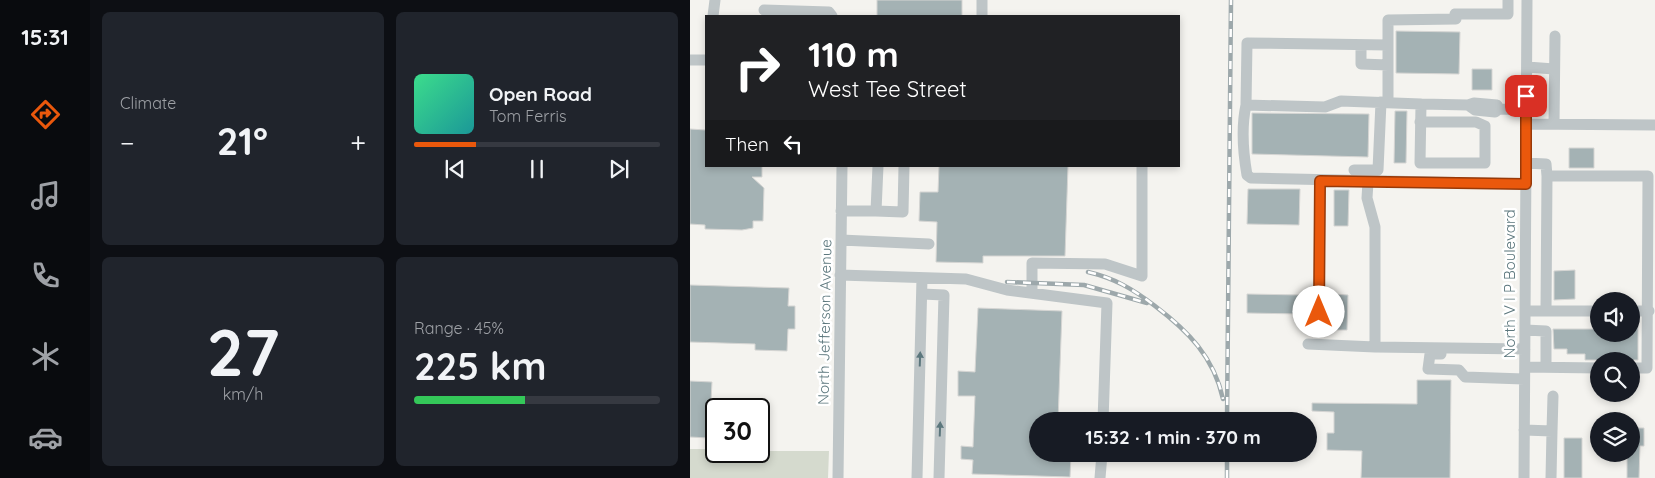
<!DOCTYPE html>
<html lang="en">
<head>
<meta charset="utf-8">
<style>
	body { margin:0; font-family:Quicksand,sans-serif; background:#20242c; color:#f1f3f6; height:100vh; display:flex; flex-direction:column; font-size:19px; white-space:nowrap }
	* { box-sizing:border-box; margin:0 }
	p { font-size:16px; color:#9ea1a6 }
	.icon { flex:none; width:28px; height:28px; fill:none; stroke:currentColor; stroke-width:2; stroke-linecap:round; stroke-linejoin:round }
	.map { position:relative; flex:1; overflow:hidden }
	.panel { display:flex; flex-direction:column; gap:12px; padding:12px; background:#0d0f14; width:600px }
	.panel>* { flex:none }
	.banner { position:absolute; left:15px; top:15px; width:475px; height:152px; border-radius:0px; box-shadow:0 2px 8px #0003; background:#202124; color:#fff; overflow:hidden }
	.tools { position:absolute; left:900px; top:292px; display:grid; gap:10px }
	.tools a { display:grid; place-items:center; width:50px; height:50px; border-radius:50%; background:#171b24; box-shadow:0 2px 8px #0003; font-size:25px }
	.speed { position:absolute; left:15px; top:398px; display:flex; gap:10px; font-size:25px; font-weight:700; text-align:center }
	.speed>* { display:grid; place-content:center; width:65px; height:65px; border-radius:50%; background:#171b24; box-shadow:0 2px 8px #0003; line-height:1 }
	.speed .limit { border:2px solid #111; border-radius:8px; background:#fff; color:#111 }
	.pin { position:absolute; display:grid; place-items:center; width:42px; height:42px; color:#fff; margin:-21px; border-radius:10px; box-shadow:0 2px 8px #0006 }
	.me { position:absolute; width:55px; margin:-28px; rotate:0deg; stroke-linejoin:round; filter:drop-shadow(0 0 4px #0008) }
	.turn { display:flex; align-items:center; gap:18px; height:105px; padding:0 20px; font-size:22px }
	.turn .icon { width:65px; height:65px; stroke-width:2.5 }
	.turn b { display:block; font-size:35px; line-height:42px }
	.then { display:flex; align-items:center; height:48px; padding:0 20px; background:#0003; gap:10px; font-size:19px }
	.big { font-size:38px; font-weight:700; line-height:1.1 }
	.panel .tile { flex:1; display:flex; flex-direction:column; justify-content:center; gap:8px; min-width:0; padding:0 18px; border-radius:8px; background:#20242c }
	.panel .dial { align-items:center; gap:0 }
	.dial b { font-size:65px; line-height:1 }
	.song { display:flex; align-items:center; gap:15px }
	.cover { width:60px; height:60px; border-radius:8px; background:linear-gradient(135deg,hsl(150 70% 55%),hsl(180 70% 35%)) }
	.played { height:5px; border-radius:2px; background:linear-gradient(90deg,#ea580c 25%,#363941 25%) }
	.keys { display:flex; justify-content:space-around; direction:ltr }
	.heat { display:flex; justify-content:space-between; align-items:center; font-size:28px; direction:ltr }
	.charge { height:8px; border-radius:4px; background:linear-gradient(90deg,#34c759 45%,#363941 0) }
	.panel .tiles { flex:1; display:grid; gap:12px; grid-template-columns:repeat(2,1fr) }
	.trip { position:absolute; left:339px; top:412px; width:288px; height:50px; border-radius:25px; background:#171b24; box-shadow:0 2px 8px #0003; font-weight:700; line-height:50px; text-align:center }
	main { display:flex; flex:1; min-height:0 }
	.tabs { display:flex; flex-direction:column; width:90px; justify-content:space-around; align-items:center; background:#090b0e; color:#9ea1a6 }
	.tabs .icon { width:35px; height:35px }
	.tabs .active { color:#ea580c }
	.tabs b { font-size:22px; color:#f1f3f6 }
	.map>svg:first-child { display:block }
</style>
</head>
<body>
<main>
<nav class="tabs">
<b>15:31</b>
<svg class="icon active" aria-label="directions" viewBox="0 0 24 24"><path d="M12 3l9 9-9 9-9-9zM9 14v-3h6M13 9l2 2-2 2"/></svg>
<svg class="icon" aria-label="music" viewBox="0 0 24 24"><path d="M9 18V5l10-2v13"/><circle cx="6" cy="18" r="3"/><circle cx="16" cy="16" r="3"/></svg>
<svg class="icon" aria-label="phone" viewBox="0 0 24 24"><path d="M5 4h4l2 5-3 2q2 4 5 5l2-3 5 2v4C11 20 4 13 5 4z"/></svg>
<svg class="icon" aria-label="climate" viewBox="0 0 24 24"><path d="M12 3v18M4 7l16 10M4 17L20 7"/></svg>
<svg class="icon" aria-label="car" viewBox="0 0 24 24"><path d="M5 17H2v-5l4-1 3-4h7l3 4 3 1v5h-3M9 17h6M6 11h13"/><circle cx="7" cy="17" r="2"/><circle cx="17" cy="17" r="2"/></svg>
</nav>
<section class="panel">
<div class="tiles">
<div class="tile"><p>Climate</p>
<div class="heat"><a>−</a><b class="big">21°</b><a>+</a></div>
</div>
<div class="tile">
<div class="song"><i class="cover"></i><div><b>Open Road</b><p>Tom Ferris</p></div></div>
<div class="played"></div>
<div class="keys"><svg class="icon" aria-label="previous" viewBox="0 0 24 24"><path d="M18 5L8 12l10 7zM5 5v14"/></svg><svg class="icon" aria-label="pause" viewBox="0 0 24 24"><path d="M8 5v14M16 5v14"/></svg><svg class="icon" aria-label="next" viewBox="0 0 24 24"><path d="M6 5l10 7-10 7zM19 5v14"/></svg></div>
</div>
<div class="tile dial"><b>27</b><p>km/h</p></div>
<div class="tile"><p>Range · 45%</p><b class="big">225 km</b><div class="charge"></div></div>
</div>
</section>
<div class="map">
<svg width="965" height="478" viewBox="0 0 965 478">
	<rect width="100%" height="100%" fill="#f4f3ef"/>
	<path fill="#d5dace" d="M0,449H26V451H139L138,478H0Z"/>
	<path fill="#a4b2b4" stroke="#d5d5d3" d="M187,0H272V16H187Z
		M706,31L770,32L769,74L706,73Z
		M782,69H802V90H782Z
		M705,111H717L716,163H704Z
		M562,113L679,114L678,157L562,154Z
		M0,129L16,130V166H72V177H62L74,188L73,221H63V228L52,230L15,229V225L0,224Z
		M879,148H904V168H879Z
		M249,166H378L375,256H293V263L246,262L247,222L229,221L230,192H248Z
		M558,189H610L609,225L557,224Z
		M644,190H659L658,226H644Z
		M885,270V299L864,300V271Z
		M0,285L99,288L98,306H105V329H98L97,351L65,350V344L0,342Z
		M557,294L611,295L610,314L557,313Z
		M643,294L658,295L657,330H642Z
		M288,308L372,311L368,421H348V454H381L380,477L282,474L283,460L271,459V446L283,447L285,396H268V371L285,372Z
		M941,322H948V360H895V354H877V349H864L863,329H909V334H941Z
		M727,380H761L760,478H671L672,451L637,450V433H644V412L622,411V403L727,404Z
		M0,381L22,382L19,438L0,437Z
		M941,428H954V446H950L949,478H937V454H941Z
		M874,438H892V478H874Z"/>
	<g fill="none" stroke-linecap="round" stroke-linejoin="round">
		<path stroke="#bec5c7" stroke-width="11" d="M74,10L139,12L142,16
			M23,16L25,0
			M292,16V0
			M671,45V64L698,65
			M698,45V20L766,19L765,14H818V0
			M0,60H16
			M837,67L864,69
			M698,102V45L557,43L556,105L635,107L651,101L731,104
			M556,105C551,128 553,152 557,175L561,178L836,184
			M809,109L807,105L784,103L778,105L785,110L805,112L809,109L836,110
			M730,122H786L795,126V163H730L731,104L778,105
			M836,124L965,125
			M864,124L865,36
			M836,163L856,164L857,176H958L957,368H941
			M664,170H688L691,102
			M678,182L677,198L685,227V347L835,349
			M151,211H186L188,166
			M186,211L213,212L214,166
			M151,240L239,244
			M150,275L276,279L317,290L417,303L413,421
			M342,292V263L415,264L452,276V166
			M232,294L254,295L249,478
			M856,310L857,176
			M835,311H909
			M941,311H959
			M629,312L630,181
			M835,330L856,331V367
			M618,344L685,347
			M751,354H740L738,369L769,370L775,377L834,379
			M835,367L909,368
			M834,430L862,431L861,478
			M862,431L863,396
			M148,478L152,166
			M227,478L232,278
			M410,478L412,454
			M834,478L837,0"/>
		<g stroke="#9da8ab" stroke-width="4.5">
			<path id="rail" d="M398,272C424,278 443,289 465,306C498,331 524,357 533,399
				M317,282L394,285L457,303
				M537,421L541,0
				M537,478V454"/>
		</g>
		<use href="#rail" stroke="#fff" stroke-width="2.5" stroke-dasharray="8" stroke-linecap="butt"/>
	</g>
	<defs><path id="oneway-solid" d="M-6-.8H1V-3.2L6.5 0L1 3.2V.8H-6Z" transform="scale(1.25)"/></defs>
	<g fill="#5c777d">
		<use href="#oneway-solid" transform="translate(230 359) rotate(-88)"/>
		<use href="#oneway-solid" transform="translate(250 429) rotate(-88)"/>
	</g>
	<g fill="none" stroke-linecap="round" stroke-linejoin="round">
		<g stroke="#983908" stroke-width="12">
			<path id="route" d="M629,312L630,181L836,184V96"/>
		</g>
		<use href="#route" stroke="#ea580c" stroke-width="9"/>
	</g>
	<g text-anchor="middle" stroke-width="5" stroke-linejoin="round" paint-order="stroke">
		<g font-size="15" fill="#5c777d" stroke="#fff">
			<text transform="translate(820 284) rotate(-90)" y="5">North V I P Boulevard</text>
			<text transform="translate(135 322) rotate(-89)" y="5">North Jefferson Avenue</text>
		</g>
	</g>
</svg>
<div class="tools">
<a><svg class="icon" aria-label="sound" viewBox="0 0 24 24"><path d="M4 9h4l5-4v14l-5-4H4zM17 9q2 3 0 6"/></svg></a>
<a><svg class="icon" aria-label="search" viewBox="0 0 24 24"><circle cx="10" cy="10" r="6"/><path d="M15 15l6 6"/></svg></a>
<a><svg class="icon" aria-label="layers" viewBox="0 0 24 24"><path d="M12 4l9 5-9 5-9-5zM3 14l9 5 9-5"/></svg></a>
</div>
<div class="speed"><div class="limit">30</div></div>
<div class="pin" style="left:836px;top:96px;background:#d93025"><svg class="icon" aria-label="arrive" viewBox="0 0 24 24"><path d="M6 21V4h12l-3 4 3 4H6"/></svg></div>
<svg class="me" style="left:629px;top:312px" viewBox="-20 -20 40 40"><circle r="19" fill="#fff"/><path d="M0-13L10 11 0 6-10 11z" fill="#ea580c"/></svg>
<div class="trip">15:32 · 1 min · 370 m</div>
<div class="banner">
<div class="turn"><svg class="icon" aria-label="right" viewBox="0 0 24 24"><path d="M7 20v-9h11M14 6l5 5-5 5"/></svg><div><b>110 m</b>West Tee Street</div></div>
<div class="then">Then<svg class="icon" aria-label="left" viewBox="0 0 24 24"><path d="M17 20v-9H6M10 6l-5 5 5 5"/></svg></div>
</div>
</div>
</main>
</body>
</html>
